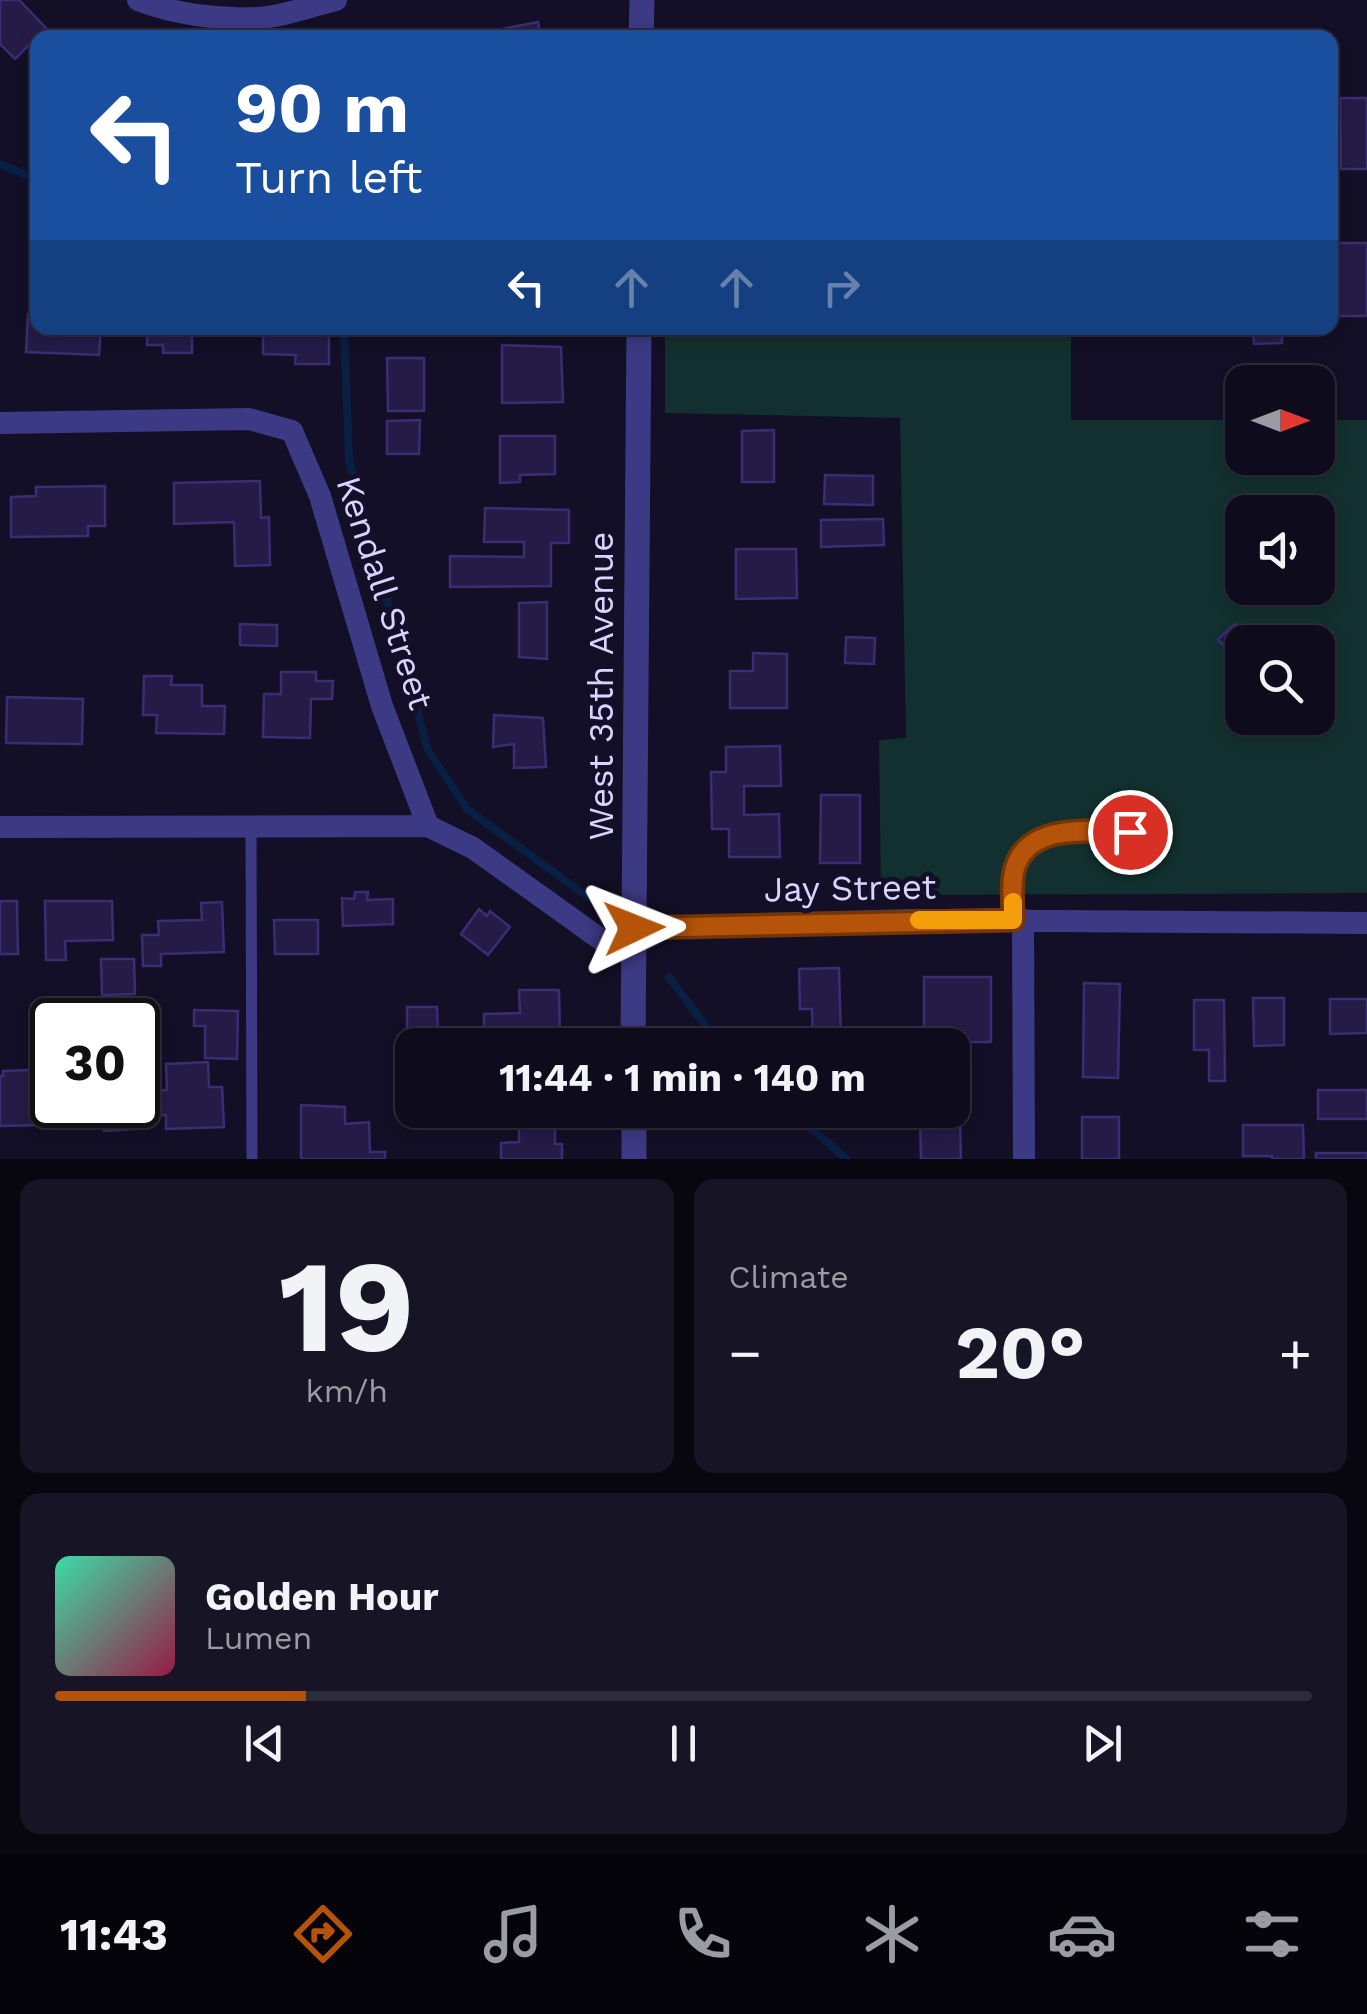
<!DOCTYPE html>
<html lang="en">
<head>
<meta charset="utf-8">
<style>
	body { margin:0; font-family:"Work Sans",sans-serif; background:#171425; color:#f1f3f6; height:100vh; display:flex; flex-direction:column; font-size:38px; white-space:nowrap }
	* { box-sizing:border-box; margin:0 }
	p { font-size:32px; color:#9b9ba3 }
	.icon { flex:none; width:55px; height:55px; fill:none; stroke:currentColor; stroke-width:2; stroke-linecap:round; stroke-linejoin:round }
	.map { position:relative; height:1159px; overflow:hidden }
	.side { display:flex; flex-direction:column; gap:20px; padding:20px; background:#08060f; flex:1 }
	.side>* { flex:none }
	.hud { position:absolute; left:30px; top:30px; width:1308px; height:305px; border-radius:20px; box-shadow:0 5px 15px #0003,0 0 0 2px #2e2b3b; background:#1a4fa0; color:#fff; overflow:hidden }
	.needle { width:65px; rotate:90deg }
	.buttons { position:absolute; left:1225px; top:365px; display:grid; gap:20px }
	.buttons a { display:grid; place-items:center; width:110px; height:110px; border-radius:20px; background:#0e0b1c; box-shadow:0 5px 15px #0003,0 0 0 2px #2e2b3b; font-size:50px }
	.speed { position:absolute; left:30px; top:998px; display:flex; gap:20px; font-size:50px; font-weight:700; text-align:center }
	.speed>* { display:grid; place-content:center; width:130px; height:130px; border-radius:50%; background:#0e0b1c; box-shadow:0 5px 15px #0003,0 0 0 2px #2e2b3b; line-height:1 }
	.speed .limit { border:5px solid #111; border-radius:15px; background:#fff; color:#111 }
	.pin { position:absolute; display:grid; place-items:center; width:85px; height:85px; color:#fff; margin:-42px; border:5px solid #fff; border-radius:50%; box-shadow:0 2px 10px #0007 }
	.me { position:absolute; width:110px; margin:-55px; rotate:88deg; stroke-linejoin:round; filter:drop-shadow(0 0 8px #0008) }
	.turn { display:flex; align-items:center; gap:35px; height:210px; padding:0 40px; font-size:45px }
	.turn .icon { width:130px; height:130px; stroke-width:2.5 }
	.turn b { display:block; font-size:70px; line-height:85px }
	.lanes { display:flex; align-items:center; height:95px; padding:0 40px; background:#0003; justify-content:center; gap:50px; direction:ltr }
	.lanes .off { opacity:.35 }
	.big { font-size:75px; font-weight:700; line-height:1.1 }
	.side .card { flex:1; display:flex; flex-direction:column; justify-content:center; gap:15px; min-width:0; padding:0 35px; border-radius:20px; background:#171425 }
	.side .dial { align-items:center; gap:0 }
	.dial b { font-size:130px; line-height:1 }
	.song { display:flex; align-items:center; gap:30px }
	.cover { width:120px; height:120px; border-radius:15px; background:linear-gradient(135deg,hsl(160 70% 55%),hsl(340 70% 35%)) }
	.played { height:10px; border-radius:5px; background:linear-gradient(90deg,#b45309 20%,#2e2b3b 20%) }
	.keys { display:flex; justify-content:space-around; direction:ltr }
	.heat { display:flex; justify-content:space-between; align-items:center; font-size:55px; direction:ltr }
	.side .tiles { flex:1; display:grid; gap:20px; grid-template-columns:1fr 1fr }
	.card:last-child { grid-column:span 2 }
	.trip { position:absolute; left:395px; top:1028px; width:575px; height:100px; border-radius:20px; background:#0e0b1c; box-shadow:0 5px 15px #0003,0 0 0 2px #2e2b3b; font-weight:700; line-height:100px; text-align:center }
	.tabs { display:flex; height:160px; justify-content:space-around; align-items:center; background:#06040b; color:#9b9ba3 }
	.tabs .icon { width:70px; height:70px }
	.tabs .active { color:#b45309 }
	.tabs b { font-size:45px; color:#f1f3f6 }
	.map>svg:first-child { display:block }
</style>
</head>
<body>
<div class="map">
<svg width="1367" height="1159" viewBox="0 0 1367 1159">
	<rect width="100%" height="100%" fill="#130f26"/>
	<path fill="#12302f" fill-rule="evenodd" d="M665,328H1071V420H1242V458H1318V420H1367V893L881,895L879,740L906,738L900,418L665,413ZM1242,512H1318V588H1242ZM1242,642H1318V718H1242Z"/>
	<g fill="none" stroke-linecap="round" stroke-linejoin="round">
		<path stroke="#0a1f44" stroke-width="8" d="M0,164L38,180
			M344,328L349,460L428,750L467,809L603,908
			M669,977L720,1045
			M789,1110L847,1159"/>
	</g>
	<path fill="#241b47" stroke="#3b2d73" stroke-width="2.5" d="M0,0H19L46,28L15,59L0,44Z
		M538,22L541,38H488L487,32Z
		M1340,98H1367V169H1341Z
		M1330,243H1367V316H1330Z
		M28,314L38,315V328H101L99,355L26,352Z
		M148,328H192V353H163V345H147Z
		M263,328H329V364H295L296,355L263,354Z
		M1253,328H1282V343L1254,344Z
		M502,345L561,347L563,402L502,403Z
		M387,358H424V411H388Z
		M420,420L419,454H387V421Z
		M774,430V482H742V431Z
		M500,436H555V474L520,475V482L500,483Z
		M825,475L873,476V505L824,504Z
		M260,481L261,518L269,517L270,565L235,566L234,522L174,524V483Z
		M105,486V526H88V536L11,537V497L36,496V487Z
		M485,508L569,510V543H551V586L450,587V556L524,557V542H484Z
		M883,519L884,545L821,547V520Z
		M736,549H796L797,598L736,599Z
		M547,602V659L519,657V603Z
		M240,624L277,625V646L240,645Z
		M1235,624L1249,640L1242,642V646L1232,655L1218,639Z
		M846,637L875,638L874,664L845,663Z
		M753,653L787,654V708H730V671H753Z
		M281,672H316V681H333L332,699H311L310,738L263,737L264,694H281Z
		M144,676H172L171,685H202V706H225L224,734L156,733L157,715H143Z
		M7,697L83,699L82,744L6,743Z
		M494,715L543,718L546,767L514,768V744L493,747Z
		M780,746L781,786H744V815L779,814L780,857H729V829H712L711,772H726V747Z
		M821,795H860V863H820Z
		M355,892H368L367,900L393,899V924L343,926L342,898L354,899Z
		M0,901H17L18,954H0Z
		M45,901H112L113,940L65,941L66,960H46Z
		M222,902L224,952L161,954V966H143L142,935H159L158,921L202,920L201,903Z
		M479,909L487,916L490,911L510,927L488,955L461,934Z
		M274,920H318V954H275Z
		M101,959H134L135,994L102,995Z
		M839,968L841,1042H813L812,1009H800L799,969Z
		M924,977H991V1042H924Z
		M1084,983L1120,984L1118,1078L1083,1077Z
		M519,990H559L560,1039H550V1045H484V1014L520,1013Z
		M1253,998H1284V1045L1254,1046Z
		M1330,999H1367V1033L1330,1034Z
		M1194,1000H1224L1225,1081H1209V1050H1194Z
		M407,1007H437L438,1033L407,1034Z
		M194,1010L238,1011L237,1059L205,1058V1026H194Z
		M208,1062L209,1087H222L224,1127L166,1129V1115L153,1116L152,1091L167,1090L166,1064Z
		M31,1070V1081L47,1080L48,1125L0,1126V1076H3V1071Z
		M1318,1090H1367V1119H1318Z
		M63,1105H133L134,1129L104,1131L103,1124L64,1126Z
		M301,1105L345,1107V1124L369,1122L370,1152H385V1159H301Z
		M555,1114V1144H562V1159H501V1143L519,1142V1116Z
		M1082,1117H1119V1159H1082Z
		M920,1118H960L961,1159H921Z
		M1243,1125H1303L1304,1159H1272V1156H1243Z
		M1316,1153H1367V1159H1316Z"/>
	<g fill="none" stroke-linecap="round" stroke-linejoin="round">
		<path stroke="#3d3a85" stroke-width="11" d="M1077,38L1097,35L1101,38
			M251,826L252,1159
			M1013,920C1013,903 1010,880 1016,864C1034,819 1124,832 1163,832"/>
		<path stroke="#3d3a85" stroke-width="22" d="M138,0C174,14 218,20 257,18C283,17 310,6 336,0
			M0,423L249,419L292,431L320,496L382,706L428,826L473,848L603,941L633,950
			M0,827L428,826
			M1023,920L1024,1159
			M634,928L910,920L1367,923"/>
		<path stroke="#3d3a85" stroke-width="25" d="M641,38L642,0
			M633,1045L639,328
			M634,1110V1159"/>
	</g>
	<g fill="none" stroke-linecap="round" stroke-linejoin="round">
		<g stroke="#753606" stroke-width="25">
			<path id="route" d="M634,928L1013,920C1013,903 1010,880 1016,865C1032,822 1094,832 1130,832"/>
		</g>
		<use href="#route" stroke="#b45309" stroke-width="18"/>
		<path stroke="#f59e0b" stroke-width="18" d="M919,920H1013V902"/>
	</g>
	<g text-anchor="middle" stroke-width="10" stroke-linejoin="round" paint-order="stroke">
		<g font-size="35" fill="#d9d4ff" stroke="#130f26">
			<text transform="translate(385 593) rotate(72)" y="12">Kendall Street</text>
			<text transform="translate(601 686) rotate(-90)" y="12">West 35th Avenue</text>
			<text transform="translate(850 888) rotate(-1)" y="12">Jay Street</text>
		</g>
	</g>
</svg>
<div class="buttons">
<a><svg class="needle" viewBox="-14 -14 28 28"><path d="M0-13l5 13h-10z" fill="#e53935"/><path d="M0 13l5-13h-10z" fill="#9b9ba3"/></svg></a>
<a><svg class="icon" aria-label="sound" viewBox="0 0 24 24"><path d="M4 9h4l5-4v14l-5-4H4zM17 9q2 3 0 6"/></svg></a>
<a><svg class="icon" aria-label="search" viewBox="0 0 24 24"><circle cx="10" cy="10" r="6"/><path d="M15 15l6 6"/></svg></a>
</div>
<div class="speed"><div class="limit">30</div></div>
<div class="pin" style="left:1130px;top:832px;background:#d93025"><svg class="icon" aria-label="arrive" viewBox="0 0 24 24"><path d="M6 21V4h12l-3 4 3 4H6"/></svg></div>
<svg class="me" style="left:634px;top:928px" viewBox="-20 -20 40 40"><path d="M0-17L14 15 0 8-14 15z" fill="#b45309" stroke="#fff" stroke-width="4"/></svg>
<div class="trip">11:44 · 1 min · 140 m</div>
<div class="hud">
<div class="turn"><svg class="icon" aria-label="left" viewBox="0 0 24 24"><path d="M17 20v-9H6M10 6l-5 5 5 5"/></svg><div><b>90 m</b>Turn left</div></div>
<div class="lanes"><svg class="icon" aria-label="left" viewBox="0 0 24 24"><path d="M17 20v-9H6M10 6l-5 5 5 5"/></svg><svg class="icon off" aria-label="ahead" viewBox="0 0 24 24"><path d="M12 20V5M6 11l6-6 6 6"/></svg><svg class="icon off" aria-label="ahead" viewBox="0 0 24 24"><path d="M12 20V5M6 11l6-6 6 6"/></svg><svg class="icon off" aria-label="right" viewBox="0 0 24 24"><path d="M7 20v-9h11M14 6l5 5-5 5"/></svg></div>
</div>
</div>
<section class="side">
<div class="tiles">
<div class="card dial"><b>19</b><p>km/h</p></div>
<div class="card"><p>Climate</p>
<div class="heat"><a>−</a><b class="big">20°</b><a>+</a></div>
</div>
<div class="card">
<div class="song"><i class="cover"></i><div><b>Golden Hour</b><p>Lumen</p></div></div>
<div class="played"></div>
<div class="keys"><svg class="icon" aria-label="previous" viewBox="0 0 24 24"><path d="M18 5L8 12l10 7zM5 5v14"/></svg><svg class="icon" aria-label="pause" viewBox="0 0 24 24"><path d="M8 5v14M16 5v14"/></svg><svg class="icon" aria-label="next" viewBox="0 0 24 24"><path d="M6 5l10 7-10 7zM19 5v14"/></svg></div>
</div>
</div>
</section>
<nav class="tabs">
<b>11:43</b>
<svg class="icon active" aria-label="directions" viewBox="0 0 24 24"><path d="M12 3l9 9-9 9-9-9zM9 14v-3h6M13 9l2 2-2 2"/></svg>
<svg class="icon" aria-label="music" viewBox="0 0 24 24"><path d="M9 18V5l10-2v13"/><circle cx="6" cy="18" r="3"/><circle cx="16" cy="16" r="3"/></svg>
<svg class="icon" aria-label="phone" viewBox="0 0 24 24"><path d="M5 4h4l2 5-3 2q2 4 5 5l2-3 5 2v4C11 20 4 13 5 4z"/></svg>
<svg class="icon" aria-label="climate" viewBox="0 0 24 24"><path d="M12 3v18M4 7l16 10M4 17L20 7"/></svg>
<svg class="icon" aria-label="car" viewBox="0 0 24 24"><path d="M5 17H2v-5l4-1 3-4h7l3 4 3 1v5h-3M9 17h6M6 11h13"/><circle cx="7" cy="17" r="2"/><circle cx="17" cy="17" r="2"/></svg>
<svg class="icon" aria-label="filters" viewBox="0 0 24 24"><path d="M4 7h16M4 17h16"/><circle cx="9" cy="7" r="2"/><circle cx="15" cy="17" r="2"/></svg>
</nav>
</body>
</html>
